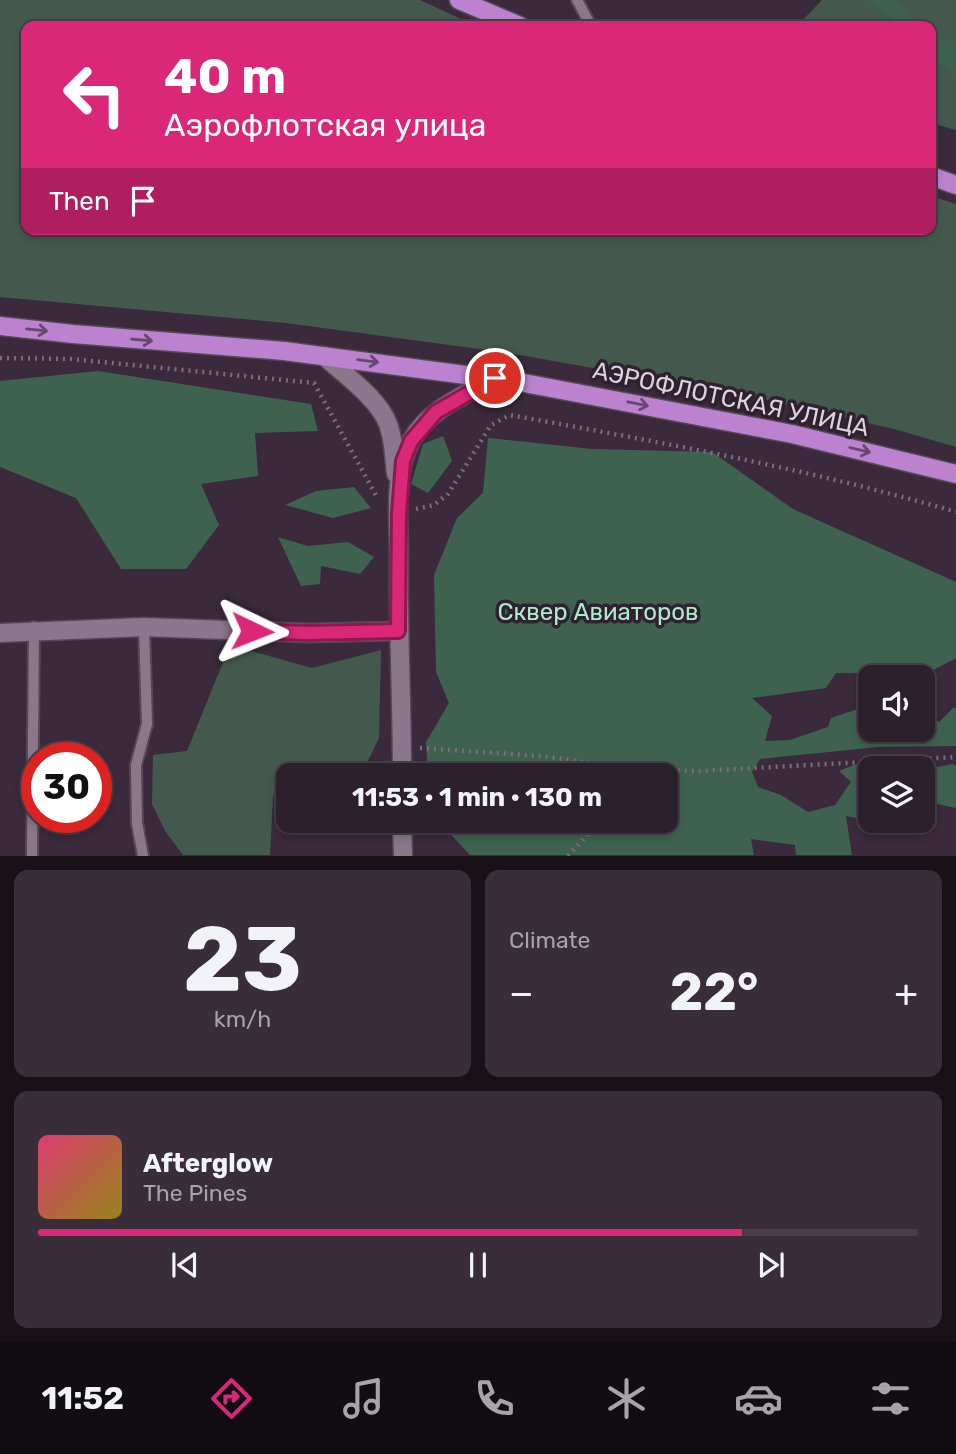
<!DOCTYPE html>
<html lang="en">
<head>
<meta charset="utf-8">
<style>
	body { margin:0; font-family:Rubik,sans-serif; background:#382d38; color:#f1f3f6; height:100vh; display:flex; flex-direction:column; font-size:26px; white-space:nowrap }
	* { box-sizing:border-box; margin:0 }
	p { font-size:23px; color:#a6a3a9 }
	.icon { flex:none; width:38px; height:38px; fill:none; stroke:currentColor; stroke-width:2; stroke-linecap:round; stroke-linejoin:round }
	.map { position:relative; height:856px; overflow:hidden }
	.details { display:flex; flex-direction:column; gap:14px; padding:14px; background:#181218; flex:1 }
	.details>* { flex:none }
	.hud { position:absolute; left:21px; top:21px; width:915px; height:214px; border-radius:14px; box-shadow:0 4px 10px #0003,0 0 0 2px #483e48; background:#db2777; color:#fff; overflow:hidden }
	.fabs { position:absolute; left:858px; top:665px; display:grid; gap:14px }
	.fabs a { display:grid; place-items:center; width:77px; height:77px; border-radius:14px; background:#2c202c; box-shadow:0 4px 10px #0003,0 0 0 2px #483e48; font-size:35px }
	.speed { position:absolute; left:21px; top:742px; display:flex; gap:14px; font-size:35px; font-weight:700; text-align:center }
	.speed>* { display:grid; place-content:center; width:91px; height:91px; border-radius:50%; background:#2c202c; box-shadow:0 4px 10px #0003,0 0 0 2px #483e48; line-height:1 }
	.speed .limit { border:10px solid #d22; background:#fff; color:#111 }
	.pin { position:absolute; display:grid; place-items:center; width:60px; height:60px; color:#fff; margin:-30px; border:4px solid #fff; border-radius:50%; box-shadow:0 2px 7px #0007 }
	.me { position:absolute; width:77px; margin:-38px; rotate:92deg; stroke-linejoin:round; filter:drop-shadow(0 0 5px #0008) }
	.turn { display:flex; align-items:center; gap:24px; height:147px; padding:0 28px; font-size:32px }
	.turn .icon { width:91px; height:91px; stroke-width:2.5 }
	.turn b { display:block; font-size:49px; line-height:60px }
	.then { display:flex; align-items:center; height:66px; padding:0 28px; background:#0003; gap:14px; font-size:26px }
	.big { font-size:52px; font-weight:700; line-height:1.1 }
	.details .card { flex:1; display:flex; flex-direction:column; justify-content:center; gap:10px; min-width:0; padding:0 24px; border-radius:14px; background:#382d38 }
	.details .dial { align-items:center; gap:0 }
	.dial b { font-size:91px; line-height:1 }
	.song { display:flex; align-items:center; gap:21px }
	.cover { width:84px; height:84px; border-radius:10px; background:linear-gradient(135deg,hsl(340 70% 55%),hsl(50 70% 35%)) }
	.played { height:7px; border-radius:4px; background:linear-gradient(90deg,#db2777 80%,#483e48 80%) }
	.keys { display:flex; justify-content:space-around; direction:ltr }
	.heat { display:flex; justify-content:space-between; align-items:center; font-size:38px; direction:ltr }
	.details .tiles { flex:1; display:grid; gap:14px; grid-template-columns:1fr 1fr }
	.card:last-child { grid-column:span 2 }
	.trip { position:absolute; left:276px; top:763px; width:402px; height:70px; border-radius:14px; background:#2c202c; box-shadow:0 4px 10px #0003,0 0 0 2px #483e48; font-weight:700; line-height:70px; text-align:center }
	.tabs { display:flex; height:112px; justify-content:space-around; align-items:center; background:#120d12; color:#a6a3a9 }
	.tabs .icon { width:49px; height:49px }
	.tabs .current { color:#db2777 }
	.tabs b { font-size:32px; color:#f1f3f6 }
	.map>svg:first-child { display:block }
</style>
</head>
<body>
<div class="map">
<svg width="956" height="856" viewBox="0 0 956 856">
	<rect width="100%" height="100%" fill="#3a2a3b"/>
	<path fill="#44594e" d="M0,0H420L476,26H26V229H931V196L956,204V447L894,429L754,397L509,353L286,323L0,297Z
		M822,0H956V130L931,123V26H797Z
		M230,645L312,668L381,650L379,738L361,775H289V796H273L270,855H183L165,831L152,804L153,755L187,751Z"/>
	<path fill="#3f6250" d="M867,0H894L918,26H904Z
		M931,33L956,44V76L946,65L931,60Z
		M98,371L311,404L318,431L255,433L258,476L201,484L219,525L186,569H121L76,498L0,467V381Z
		M443,436L452,461L428,493L411,484L423,444Z
		M488,438L592,449L712,452L793,509L956,582V658L926,674L836,673L826,688L752,698L772,716L765,741L790,740L828,727L831,718L864,707L870,708V730H922V714L939,722L953,708H956V746L878,747L760,759L752,772L758,787L781,795L808,812L835,805L851,782L839,771L857,764L875,768H870V821H911H872L846,816L852,855H796L795,845L751,839L754,855H470L438,821H667V775H428L426,742L449,703L436,672L434,575L457,518L483,493Z
		M354,487L371,508L333,518L285,505L316,491Z
		M278,537L308,546L348,542L374,557L360,574L321,566L320,584L301,586Z
		M953,764L956,766V808L927,802L922,811V770Z"/>
	<g fill="none" stroke-linecap="round" stroke-linejoin="round">
		<g stroke="#554856" stroke-width="14">
			<path id="service" d="M577,0L591,26
				M32,856L34,627
				M143,856L137,823L136,765L147,724L144,627"/>
		</g>
		<g stroke="#554856" stroke-width="21">
			<path id="minor" d="M324,356C344,374 379,399 388,424C394,439 394,458 396,474
				M0,633L144,627L307,633L398,631
				M402,775C402,702 398,630 399,557C399,520 393,474 411,441C429,409 465,395 495,378
				M402,821L403,856"/>
		</g>
		<g stroke="#554856" stroke-width="21">
			<path id="primary" d="M459,0L520,26
				M931,176L956,185
				M0,326L73,334L284,351L519,382L792,434L956,474"/>
		</g>
		<path stroke="#7a6d7b" stroke-width="4.5" stroke-dasharray="2 5" stroke-linecap="butt" d="M0,358L71,359L314,383L378,499
			M416,509L434,505L448,494L491,425L510,415C659,442 810,469 956,512
			M420,748L541,756L642,770L700,771L956,757
			M568,856L600,821"/>
		<use href="#service" stroke="#8a778b" stroke-width="10"/>
		<use href="#minor" stroke="#8a778b" stroke-width="18"/>
		<use href="#primary" stroke="#bc82cf" stroke-width="18"/>
	</g>
	<defs><path id="oneway-shaft" d="M-6 0H5M1.5-3L5.5 0L1.5 3" fill="none" stroke-width="1.6" stroke-linecap="round" stroke-linejoin="round" transform="scale(1.75)"/></defs>
	<g stroke="#684870">
		<use href="#oneway-shaft" transform="translate(37 330) rotate(6)"/>
		<use href="#oneway-shaft" transform="translate(142 340) rotate(5)"/>
		<use href="#oneway-shaft" transform="translate(368 361) rotate(7)"/>
		<use href="#oneway-shaft" transform="translate(638 404) rotate(11)"/>
		<use href="#oneway-shaft" transform="translate(860 450) rotate(13)"/>
	</g>
	<g fill="none" stroke-linecap="round" stroke-linejoin="round">
		<g stroke="#8e194d" stroke-width="18">
			<path id="route" d="M252,631L307,633L398,631L399,513L403,461L411,441L436,412L495,378"/>
		</g>
		<use href="#route" stroke="#db2777" stroke-width="12"/>
	</g>
	<g text-anchor="middle" stroke-width="7" stroke-linejoin="round" paint-order="stroke">
		<g font-size="24" fill="#dcd2dd" stroke="#302131">
			<text transform="translate(731 399) rotate(12)" y="8">АЭРОФЛОТСКАЯ УЛИЦА</text>
		</g>
		<g font-size="24" fill="#abebc9" stroke="#302131">
			<text x="598" y="620">Сквер Авиаторов</text>
		</g>
	</g>
</svg>
<div class="fabs">
<a><svg class="icon" aria-label="sound" viewBox="0 0 24 24"><path d="M4 9h4l5-4v14l-5-4H4zM17 9q2 3 0 6"/></svg></a>
<a><svg class="icon" aria-label="layers" viewBox="0 0 24 24"><path d="M12 4l9 5-9 5-9-5zM3 14l9 5 9-5"/></svg></a>
</div>
<div class="speed"><div class="limit">30</div></div>
<div class="pin" style="left:495px;top:378px;background:#d93025"><svg class="icon" aria-label="arrive" viewBox="0 0 24 24"><path d="M6 21V4h12l-3 4 3 4H6"/></svg></div>
<svg class="me" style="left:252px;top:631px" viewBox="-20 -20 40 40"><path d="M0-17L14 15 0 8-14 15z" fill="#db2777" stroke="#fff" stroke-width="4"/></svg>
<div class="trip">11:53 · 1 min · 130 m</div>
<div class="hud">
<div class="turn"><svg class="icon" aria-label="left" viewBox="0 0 24 24"><path d="M17 20v-9H6M10 6l-5 5 5 5"/></svg><div><b>40 m</b>Аэрофлотская улица</div></div>
<div class="then">Then<svg class="icon" aria-label="arrive" viewBox="0 0 24 24"><path d="M6 21V4h12l-3 4 3 4H6"/></svg></div>
</div>
</div>
<section class="details">
<div class="tiles">
<div class="card dial"><b>23</b><p>km/h</p></div>
<div class="card"><p>Climate</p>
<div class="heat"><a>−</a><b class="big">22°</b><a>+</a></div>
</div>
<div class="card">
<div class="song"><i class="cover"></i><div><b>Afterglow</b><p>The Pines</p></div></div>
<div class="played"></div>
<div class="keys"><svg class="icon" aria-label="previous" viewBox="0 0 24 24"><path d="M18 5L8 12l10 7zM5 5v14"/></svg><svg class="icon" aria-label="pause" viewBox="0 0 24 24"><path d="M8 5v14M16 5v14"/></svg><svg class="icon" aria-label="next" viewBox="0 0 24 24"><path d="M6 5l10 7-10 7zM19 5v14"/></svg></div>
</div>
</div>
</section>
<nav class="tabs">
<b>11:52</b>
<svg class="icon current" aria-label="directions" viewBox="0 0 24 24"><path d="M12 3l9 9-9 9-9-9zM9 14v-3h6M13 9l2 2-2 2"/></svg>
<svg class="icon" aria-label="music" viewBox="0 0 24 24"><path d="M9 18V5l10-2v13"/><circle cx="6" cy="18" r="3"/><circle cx="16" cy="16" r="3"/></svg>
<svg class="icon" aria-label="phone" viewBox="0 0 24 24"><path d="M5 4h4l2 5-3 2q2 4 5 5l2-3 5 2v4C11 20 4 13 5 4z"/></svg>
<svg class="icon" aria-label="climate" viewBox="0 0 24 24"><path d="M12 3v18M4 7l16 10M4 17L20 7"/></svg>
<svg class="icon" aria-label="car" viewBox="0 0 24 24"><path d="M5 17H2v-5l4-1 3-4h7l3 4 3 1v5h-3M9 17h6M6 11h13"/><circle cx="7" cy="17" r="2"/><circle cx="17" cy="17" r="2"/></svg>
<svg class="icon" aria-label="filters" viewBox="0 0 24 24"><path d="M4 7h16M4 17h16"/><circle cx="9" cy="7" r="2"/><circle cx="15" cy="17" r="2"/></svg>
</nav>
</body>
</html>
